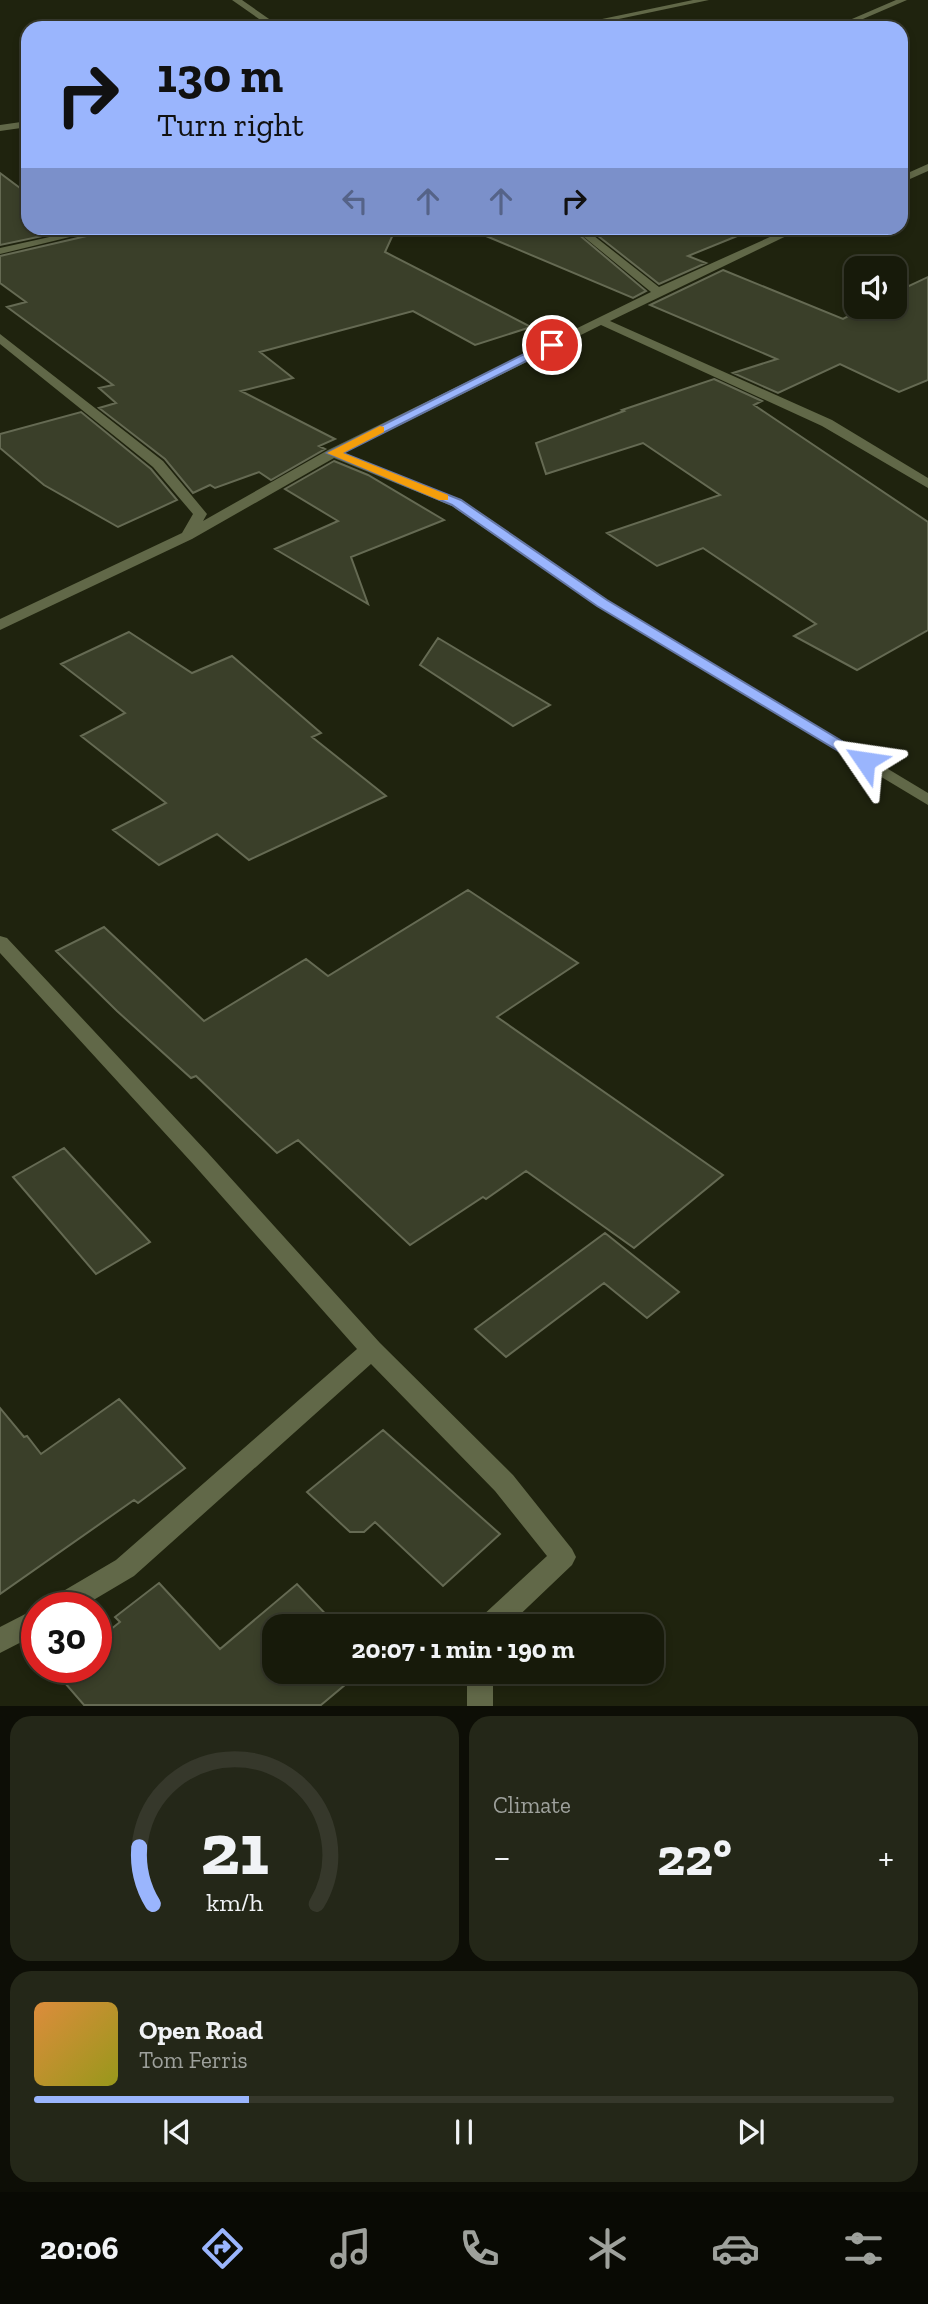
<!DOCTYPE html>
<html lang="en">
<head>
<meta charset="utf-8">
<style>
	body { margin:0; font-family:"Zilla Slab",serif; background:#242718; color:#f1f3f6; height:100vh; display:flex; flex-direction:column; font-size:26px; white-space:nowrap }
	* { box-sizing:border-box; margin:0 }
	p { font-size:23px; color:#9ea19c }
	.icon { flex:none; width:38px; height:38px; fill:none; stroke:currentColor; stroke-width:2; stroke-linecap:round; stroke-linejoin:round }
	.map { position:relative; height:1706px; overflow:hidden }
	.details { display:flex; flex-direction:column; gap:10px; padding:10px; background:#0d0e06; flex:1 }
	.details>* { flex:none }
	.banner { position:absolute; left:21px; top:21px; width:887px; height:214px; border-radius:21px; box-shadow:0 4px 10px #0003,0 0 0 2px #36382b; background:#9ab5fd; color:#111; overflow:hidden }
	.fabs { position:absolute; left:844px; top:256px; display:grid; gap:14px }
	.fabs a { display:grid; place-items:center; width:63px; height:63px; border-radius:14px; background:#171a0a; box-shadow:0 4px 10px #0003,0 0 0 2px #36382b; font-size:35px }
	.speed { position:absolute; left:21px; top:1592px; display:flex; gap:14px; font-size:35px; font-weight:700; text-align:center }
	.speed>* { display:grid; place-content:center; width:91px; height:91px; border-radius:50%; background:#171a0a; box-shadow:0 4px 10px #0003,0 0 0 2px #36382b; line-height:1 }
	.speed .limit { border:10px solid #d22; background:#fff; color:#111 }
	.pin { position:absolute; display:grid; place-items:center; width:60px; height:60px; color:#fff; margin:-30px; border:4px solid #fff; border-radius:50%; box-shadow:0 2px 7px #0007 }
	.me { position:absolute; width:77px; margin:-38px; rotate:302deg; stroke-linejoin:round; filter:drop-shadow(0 0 5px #0008) }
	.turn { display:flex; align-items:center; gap:24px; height:147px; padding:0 21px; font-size:32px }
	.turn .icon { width:91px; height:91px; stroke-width:2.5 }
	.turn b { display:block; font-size:49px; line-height:60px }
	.lanes { display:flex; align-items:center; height:66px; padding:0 21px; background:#0003; justify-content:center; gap:35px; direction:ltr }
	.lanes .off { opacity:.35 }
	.big { font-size:52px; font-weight:700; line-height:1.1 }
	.details .tile { flex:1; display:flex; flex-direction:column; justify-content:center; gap:10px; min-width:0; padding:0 24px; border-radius:21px; background:#242718 }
	.details .dial { align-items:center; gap:0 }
	.dial svg { height:182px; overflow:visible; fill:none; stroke:#36382b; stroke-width:7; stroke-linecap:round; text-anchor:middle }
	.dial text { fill:#f1f3f6; stroke:none }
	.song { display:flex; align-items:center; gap:21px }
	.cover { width:84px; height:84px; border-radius:10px; background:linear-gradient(135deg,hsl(30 70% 55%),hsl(60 70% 35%)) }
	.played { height:7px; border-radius:4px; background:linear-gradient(90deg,#9ab5fd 25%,#36382b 25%) }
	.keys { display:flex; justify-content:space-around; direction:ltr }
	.heat { display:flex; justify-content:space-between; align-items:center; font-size:38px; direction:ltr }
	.details .tiles { flex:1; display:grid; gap:10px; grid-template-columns:1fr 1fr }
	.tile:last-child { grid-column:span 2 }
	.trip { position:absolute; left:262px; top:1614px; width:402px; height:70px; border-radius:21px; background:#171a0a; box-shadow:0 4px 10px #0003,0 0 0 2px #36382b; font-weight:700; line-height:70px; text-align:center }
	.menu { display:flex; height:112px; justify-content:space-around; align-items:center; background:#090a04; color:#9ea19c }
	.menu .icon { width:49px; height:49px }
	.menu .selected { color:#9ab5fd }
	.menu b { font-size:32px; color:#f1f3f6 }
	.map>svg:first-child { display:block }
</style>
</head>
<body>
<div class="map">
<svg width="928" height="1706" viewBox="0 0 928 1706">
	<rect width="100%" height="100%" fill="#1f230e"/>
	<path fill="#3a3f29" stroke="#656a53" stroke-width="2" d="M0,173L28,194V228H80L0,245Z
		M110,228H396L385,252L531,327L475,345L413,311L260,352L293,378L241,391L335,439L319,446L325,449L271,480L259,472L215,488L210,485L193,493L165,459L99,408L116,403L99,388L113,385L7,307L26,302L0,283V256L108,231Z
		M467,228H571L646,291L633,298Z
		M588,228H752V230L688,256L706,263L659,284Z
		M723,270L843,319L868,306H894V293L928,277V380L899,392L840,364L778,393L733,373L777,359L650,305Z
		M714,379L762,401L754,405L928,522V630L857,670L794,636L816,624L703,548L657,566L607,533L720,495L643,443L546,474L536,443L624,411L622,410Z
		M81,412L151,469L177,500L118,527L44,485L0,448V434Z
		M334,461L368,475L444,520L351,557L368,604L275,549L338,521L285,489Z
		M129,632L192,673L232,656L321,733L312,737L386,796L249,860L217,834L159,865L113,830L166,803L81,736L125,713L61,664Z
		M438,638L550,705L513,726L420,665Z
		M468,890L578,963L497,1017L723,1175L634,1248L526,1171L486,1199L483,1197L410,1245L298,1140L277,1153L196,1076L191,1078L117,1011L56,951L104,927L204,1021L306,959L328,976Z
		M64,1148L150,1242L96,1274L13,1177Z
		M605,1233L679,1292L647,1318L604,1283L506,1357L475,1329Z
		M119,1399L185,1468L138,1503L134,1500L0,1594V1408L24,1437L27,1436L41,1454Z
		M383,1430L500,1534L443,1586L375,1522L364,1532H350L307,1492Z
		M159,1583L220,1649L297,1584L337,1626H275V1671H336L346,1684L321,1705H84L52,1668H96V1641L120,1622L115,1617Z"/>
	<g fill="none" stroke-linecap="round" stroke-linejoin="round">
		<path fill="#616848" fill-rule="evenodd" d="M232,0H242L282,28H272Z
			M693,0H709L576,28H559Z
			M896,0H907L842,28H831Z
			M28,121V127L0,131V125Z
			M928,164V171L901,183V176Z
			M90,228H107L0,254V248Z
			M573,228H584L659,287L790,228H803L610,321L832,420L928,478V488L822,426L601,325L344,453L462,500L607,600L928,793V805L597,606L452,506L334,458L192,539L0,630V619L182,533L193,514L153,467L0,344V334L163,461L207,514L203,521L328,450L651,292Z
			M0,936L7,938L208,1153L380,1343L513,1475L572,1549L576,1557L572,1565L508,1626H477L481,1617L547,1556L495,1491L371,1364L134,1576L80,1608H44L48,1600L116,1560L357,1349L194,1165L0,953Z
			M37,1608V1634L0,1653V1627Z
			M467,1671H493V1706H467Z"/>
	</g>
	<path fill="#9ab5fd" stroke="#6476a4" stroke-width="2" d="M548,342L558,345L343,453L461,500L607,600L870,758L872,761L870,764H860L597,606L452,505L327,453Z"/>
	<path fill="#f59e0b" d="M380,426L384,427V432L343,453L448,495V500H439L327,453Z"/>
</svg>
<div class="fabs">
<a><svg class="icon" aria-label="sound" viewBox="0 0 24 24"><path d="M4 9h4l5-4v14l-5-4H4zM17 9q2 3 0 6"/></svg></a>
</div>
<div class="speed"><div class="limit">30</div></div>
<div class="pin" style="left:552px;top:345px;background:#d93025"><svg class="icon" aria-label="arrive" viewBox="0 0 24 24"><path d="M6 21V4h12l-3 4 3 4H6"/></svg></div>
<svg class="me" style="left:865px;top:761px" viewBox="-20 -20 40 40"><path d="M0-17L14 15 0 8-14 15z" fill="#9ab5fd" stroke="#fff" stroke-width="4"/></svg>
<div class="trip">20:07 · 1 min · 190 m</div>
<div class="banner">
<div class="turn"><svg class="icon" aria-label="right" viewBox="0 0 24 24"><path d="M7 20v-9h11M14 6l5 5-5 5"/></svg><div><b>130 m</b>Turn right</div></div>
<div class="lanes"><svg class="icon off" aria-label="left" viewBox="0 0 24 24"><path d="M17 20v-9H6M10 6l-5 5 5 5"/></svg><svg class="icon off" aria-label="ahead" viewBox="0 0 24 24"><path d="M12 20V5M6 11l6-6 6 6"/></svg><svg class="icon off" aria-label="ahead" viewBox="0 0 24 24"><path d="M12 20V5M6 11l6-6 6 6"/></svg><svg class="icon" aria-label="right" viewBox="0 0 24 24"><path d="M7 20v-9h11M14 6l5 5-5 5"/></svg></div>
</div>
</div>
<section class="details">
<div class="tiles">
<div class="tile dial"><svg viewBox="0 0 100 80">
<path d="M14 69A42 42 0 1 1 86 69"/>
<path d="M14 69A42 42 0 0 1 8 44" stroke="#9ab5fd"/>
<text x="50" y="56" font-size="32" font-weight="700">21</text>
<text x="50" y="72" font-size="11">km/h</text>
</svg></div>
<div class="tile"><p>Climate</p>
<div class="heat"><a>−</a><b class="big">22°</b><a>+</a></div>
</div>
<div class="tile">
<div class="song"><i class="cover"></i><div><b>Open Road</b><p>Tom Ferris</p></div></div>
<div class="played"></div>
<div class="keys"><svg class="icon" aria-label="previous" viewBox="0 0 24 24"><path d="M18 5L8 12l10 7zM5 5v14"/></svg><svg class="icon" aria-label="pause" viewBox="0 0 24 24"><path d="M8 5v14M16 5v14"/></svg><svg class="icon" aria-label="next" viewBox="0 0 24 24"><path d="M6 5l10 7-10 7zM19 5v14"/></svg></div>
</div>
</div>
</section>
<nav class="menu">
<b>20:06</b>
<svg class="icon selected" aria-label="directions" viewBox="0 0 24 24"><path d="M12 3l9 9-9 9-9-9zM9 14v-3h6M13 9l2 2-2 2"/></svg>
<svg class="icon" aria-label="music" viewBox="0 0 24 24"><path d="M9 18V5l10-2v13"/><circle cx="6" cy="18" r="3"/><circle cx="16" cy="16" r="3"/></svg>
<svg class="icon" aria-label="phone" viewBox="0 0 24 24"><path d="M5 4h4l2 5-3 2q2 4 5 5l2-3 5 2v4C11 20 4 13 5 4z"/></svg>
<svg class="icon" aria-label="climate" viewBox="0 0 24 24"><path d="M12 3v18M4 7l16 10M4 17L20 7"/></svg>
<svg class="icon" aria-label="car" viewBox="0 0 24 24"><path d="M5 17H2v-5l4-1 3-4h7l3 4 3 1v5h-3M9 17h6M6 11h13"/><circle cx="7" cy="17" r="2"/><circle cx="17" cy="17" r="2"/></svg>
<svg class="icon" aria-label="filters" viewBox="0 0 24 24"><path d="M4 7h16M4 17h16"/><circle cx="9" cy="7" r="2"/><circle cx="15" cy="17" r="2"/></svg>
</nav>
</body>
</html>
